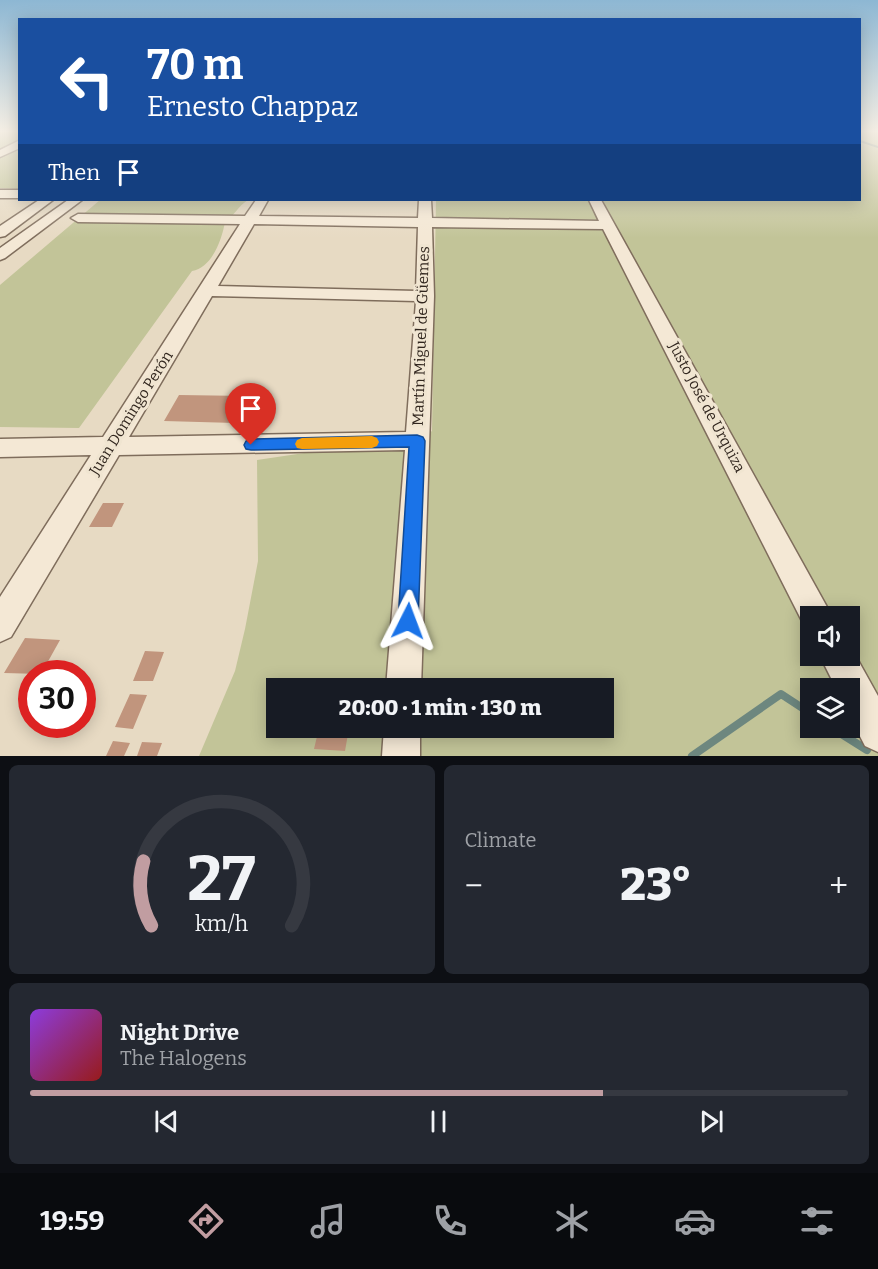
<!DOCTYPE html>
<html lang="en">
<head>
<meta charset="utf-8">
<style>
	body { margin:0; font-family:Bitter,serif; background:#242831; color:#f1f3f6; height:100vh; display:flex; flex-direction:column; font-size:22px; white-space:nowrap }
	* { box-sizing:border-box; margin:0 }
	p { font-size:20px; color:#9ea1a6 }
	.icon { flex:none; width:33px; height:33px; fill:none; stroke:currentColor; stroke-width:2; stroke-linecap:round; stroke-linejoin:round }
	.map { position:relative; height:756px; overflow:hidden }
	.panel { display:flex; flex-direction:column; gap:9px; padding:9px; background:#0d0f14; flex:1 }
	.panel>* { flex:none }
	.guide { position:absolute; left:18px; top:18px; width:843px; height:183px; border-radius:0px; box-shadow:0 3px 15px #0003; background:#1a4fa0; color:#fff; overflow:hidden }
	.buttons { position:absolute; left:800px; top:606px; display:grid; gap:12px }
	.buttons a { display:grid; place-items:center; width:60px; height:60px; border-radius:0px; background:#171b24; box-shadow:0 3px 15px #0003; font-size:30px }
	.speed { position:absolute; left:18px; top:660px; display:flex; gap:12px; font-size:30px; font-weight:700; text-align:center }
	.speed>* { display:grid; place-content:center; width:78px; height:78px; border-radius:50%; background:#171b24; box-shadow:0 3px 15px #0003; line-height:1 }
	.speed .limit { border:9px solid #d22; background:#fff; color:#111 }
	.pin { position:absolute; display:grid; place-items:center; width:51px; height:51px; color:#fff; margin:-62px -26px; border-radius:50% 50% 50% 0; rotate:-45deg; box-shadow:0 0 6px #0007 }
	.pin .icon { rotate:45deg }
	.me { position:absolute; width:66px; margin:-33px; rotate:3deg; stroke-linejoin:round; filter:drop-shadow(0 0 4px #0008) }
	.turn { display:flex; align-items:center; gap:21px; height:126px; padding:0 30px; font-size:27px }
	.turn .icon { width:78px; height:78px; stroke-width:2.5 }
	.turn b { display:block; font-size:42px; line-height:51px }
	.then { display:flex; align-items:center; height:57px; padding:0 30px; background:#0003; gap:12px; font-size:22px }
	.big { font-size:45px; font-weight:800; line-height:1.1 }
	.panel .widget { flex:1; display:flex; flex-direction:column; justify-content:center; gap:9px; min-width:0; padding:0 21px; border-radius:9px; background:#242831 }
	.panel .dial { align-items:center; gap:0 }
	.dial svg { height:156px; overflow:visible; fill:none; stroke:#363941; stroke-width:7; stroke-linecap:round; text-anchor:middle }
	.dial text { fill:#f1f3f6; stroke:none }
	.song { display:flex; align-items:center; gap:18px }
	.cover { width:72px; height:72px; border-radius:9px; background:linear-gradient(135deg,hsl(270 70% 55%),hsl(0 70% 35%)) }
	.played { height:6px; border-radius:3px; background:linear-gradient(90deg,#c19da1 70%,#363941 70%) }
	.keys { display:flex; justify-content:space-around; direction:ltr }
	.heat { display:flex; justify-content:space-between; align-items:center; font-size:33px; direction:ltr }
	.panel .tiles { flex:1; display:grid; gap:9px; grid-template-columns:1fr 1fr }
	.widget:last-child { grid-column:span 2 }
	.trip { position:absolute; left:266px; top:678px; width:348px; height:60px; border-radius:0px; background:#171b24; box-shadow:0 3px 15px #0003; font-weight:800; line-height:60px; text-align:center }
	.tabs { display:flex; height:96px; justify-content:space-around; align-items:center; background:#090b0e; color:#9ea1a6 }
	.tabs .icon { width:42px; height:42px }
	.tabs .selected { color:#c19da1 }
	.tabs b { font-size:27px; color:#f1f3f6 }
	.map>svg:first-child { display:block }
</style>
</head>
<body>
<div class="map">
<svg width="878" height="756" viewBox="0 0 878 756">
	<rect width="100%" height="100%" fill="#e7dac3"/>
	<path fill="#c2c498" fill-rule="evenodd" d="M0,132H19V189L0,188Z
		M860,132H878V756H199L235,671L245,629L258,561L257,460L311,452L404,451L432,431L436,200H860ZM810,616H849V656H810ZM276,688H603V728H276ZM810,688H849V728H810Z
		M100,200H248C238,206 235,215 225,222C222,239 212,268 192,271L79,428L0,427V285Z"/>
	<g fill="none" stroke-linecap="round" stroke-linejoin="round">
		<path stroke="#6d877f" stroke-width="2" d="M860,141L878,147"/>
		<path stroke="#6d877f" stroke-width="8" d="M832,728L867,750
			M692,756L781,694L810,713"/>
	</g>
	<path fill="#c1957d" d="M179,395L247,396L235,423L164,421Z
		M103,503H124L112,527H89Z
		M25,638L60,640L41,674L4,673Z
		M145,651L164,652L153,681H133Z
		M130,694L147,695L133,729L115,727Z
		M319,728H349L345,751L314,749Z
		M113,741L130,743L124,756H106Z
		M142,742L162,743L157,756H137Z"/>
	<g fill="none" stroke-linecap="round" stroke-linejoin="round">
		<g stroke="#7f6d5c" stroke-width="3">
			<path id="minor" d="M20,140V148L0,157V150Z
				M0,190H20V198H0Z
				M39,200H53L5,236L0,237V226Z
				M68,200H82L5,258L0,260V248Z
				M256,200H268L259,216L418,218L419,200H431L432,218L599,221L589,200H601L832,616H810V629L805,627L603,229L432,227L434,296L421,688H386L405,450L119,455L11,637L0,642V597L91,455L0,457V439L103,437L240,224L78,222L71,218L78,214L245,216ZM254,224L418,227L416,291L218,286ZM212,296L416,301L406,432L129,437Z
				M849,644L878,696V752L865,746L849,715V688H836L820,656H849Z
				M384,728H420V756H382Z"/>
		</g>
		<use href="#minor" fill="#f4e8d5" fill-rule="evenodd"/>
	</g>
	<linearGradient id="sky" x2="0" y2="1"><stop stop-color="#8db7d3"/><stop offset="0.55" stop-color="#f4eee4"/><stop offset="1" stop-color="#f4eee4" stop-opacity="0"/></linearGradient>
	<rect width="878" height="238" fill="url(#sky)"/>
	<path fill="#1a73e8" stroke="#114b97" stroke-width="1.5" d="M417,435L423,437L425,441L418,621L415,628L408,631L401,628L398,621L409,447L251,450L246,449L244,445L246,441L251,439Z"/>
	<path fill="#f59e0b" d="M372,436L377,438L379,442L377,446L372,448L302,449L297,448L295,444L297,440L302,438Z"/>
	<g text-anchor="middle" stroke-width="6" stroke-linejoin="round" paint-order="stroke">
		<g font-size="15" fill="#31261e" stroke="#f0e5d1">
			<text transform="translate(421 336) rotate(-88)" y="5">Martín Miguel de Güemes</text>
			<text transform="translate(707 407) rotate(62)" y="5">Justo José de Urquiza</text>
			<text transform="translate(131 413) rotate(-58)" y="5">Juan Domingo Perón</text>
		</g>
	</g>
</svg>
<div class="buttons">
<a><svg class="icon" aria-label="sound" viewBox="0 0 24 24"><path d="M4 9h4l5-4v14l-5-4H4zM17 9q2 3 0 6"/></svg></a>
<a><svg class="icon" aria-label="layers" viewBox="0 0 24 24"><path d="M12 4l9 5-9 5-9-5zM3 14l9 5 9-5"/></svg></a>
</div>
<div class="speed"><div class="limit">30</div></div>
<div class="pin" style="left:251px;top:445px;background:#d93025"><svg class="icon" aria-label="arrive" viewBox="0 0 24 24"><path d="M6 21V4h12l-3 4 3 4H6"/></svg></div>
<svg class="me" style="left:408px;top:621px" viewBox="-20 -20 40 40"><path d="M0-17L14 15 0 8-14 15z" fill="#1a73e8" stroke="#fff" stroke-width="4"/></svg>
<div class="trip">20:00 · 1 min · 130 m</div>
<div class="guide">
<div class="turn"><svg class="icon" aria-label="left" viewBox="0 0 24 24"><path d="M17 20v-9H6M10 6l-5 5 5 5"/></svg><div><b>70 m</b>Ernesto Chappaz</div></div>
<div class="then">Then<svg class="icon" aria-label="arrive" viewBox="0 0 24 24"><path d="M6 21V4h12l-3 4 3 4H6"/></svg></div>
</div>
</div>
<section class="panel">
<div class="tiles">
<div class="widget dial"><svg viewBox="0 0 100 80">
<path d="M14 69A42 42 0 1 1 86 69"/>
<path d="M14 69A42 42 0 0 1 10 36" stroke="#c19da1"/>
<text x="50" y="56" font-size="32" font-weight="700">27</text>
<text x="50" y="72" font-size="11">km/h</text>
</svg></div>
<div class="widget"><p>Climate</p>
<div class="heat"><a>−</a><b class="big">23°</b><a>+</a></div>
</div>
<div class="widget">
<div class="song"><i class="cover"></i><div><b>Night Drive</b><p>The Halogens</p></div></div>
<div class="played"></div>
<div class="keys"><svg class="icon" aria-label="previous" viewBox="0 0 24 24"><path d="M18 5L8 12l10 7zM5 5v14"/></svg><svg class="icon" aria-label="pause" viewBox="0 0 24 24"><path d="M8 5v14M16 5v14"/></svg><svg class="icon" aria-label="next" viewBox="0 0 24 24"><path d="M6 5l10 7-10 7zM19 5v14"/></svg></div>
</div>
</div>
</section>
<nav class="tabs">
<b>19:59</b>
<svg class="icon selected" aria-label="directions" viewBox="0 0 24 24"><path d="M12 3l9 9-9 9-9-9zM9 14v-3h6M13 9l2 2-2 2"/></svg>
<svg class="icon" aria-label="music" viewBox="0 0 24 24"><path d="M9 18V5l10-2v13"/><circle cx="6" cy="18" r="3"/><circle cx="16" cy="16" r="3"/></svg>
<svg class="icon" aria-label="phone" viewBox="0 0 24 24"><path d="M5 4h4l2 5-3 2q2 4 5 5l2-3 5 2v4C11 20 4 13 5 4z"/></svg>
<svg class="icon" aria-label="climate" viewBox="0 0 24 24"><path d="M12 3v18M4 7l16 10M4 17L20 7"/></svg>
<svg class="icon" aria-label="car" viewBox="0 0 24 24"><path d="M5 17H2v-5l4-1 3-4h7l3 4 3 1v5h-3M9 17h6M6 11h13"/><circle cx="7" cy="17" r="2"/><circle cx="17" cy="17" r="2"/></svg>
<svg class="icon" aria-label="filters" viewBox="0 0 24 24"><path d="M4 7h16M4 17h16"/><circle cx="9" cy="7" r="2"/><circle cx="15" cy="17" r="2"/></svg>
</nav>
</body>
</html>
